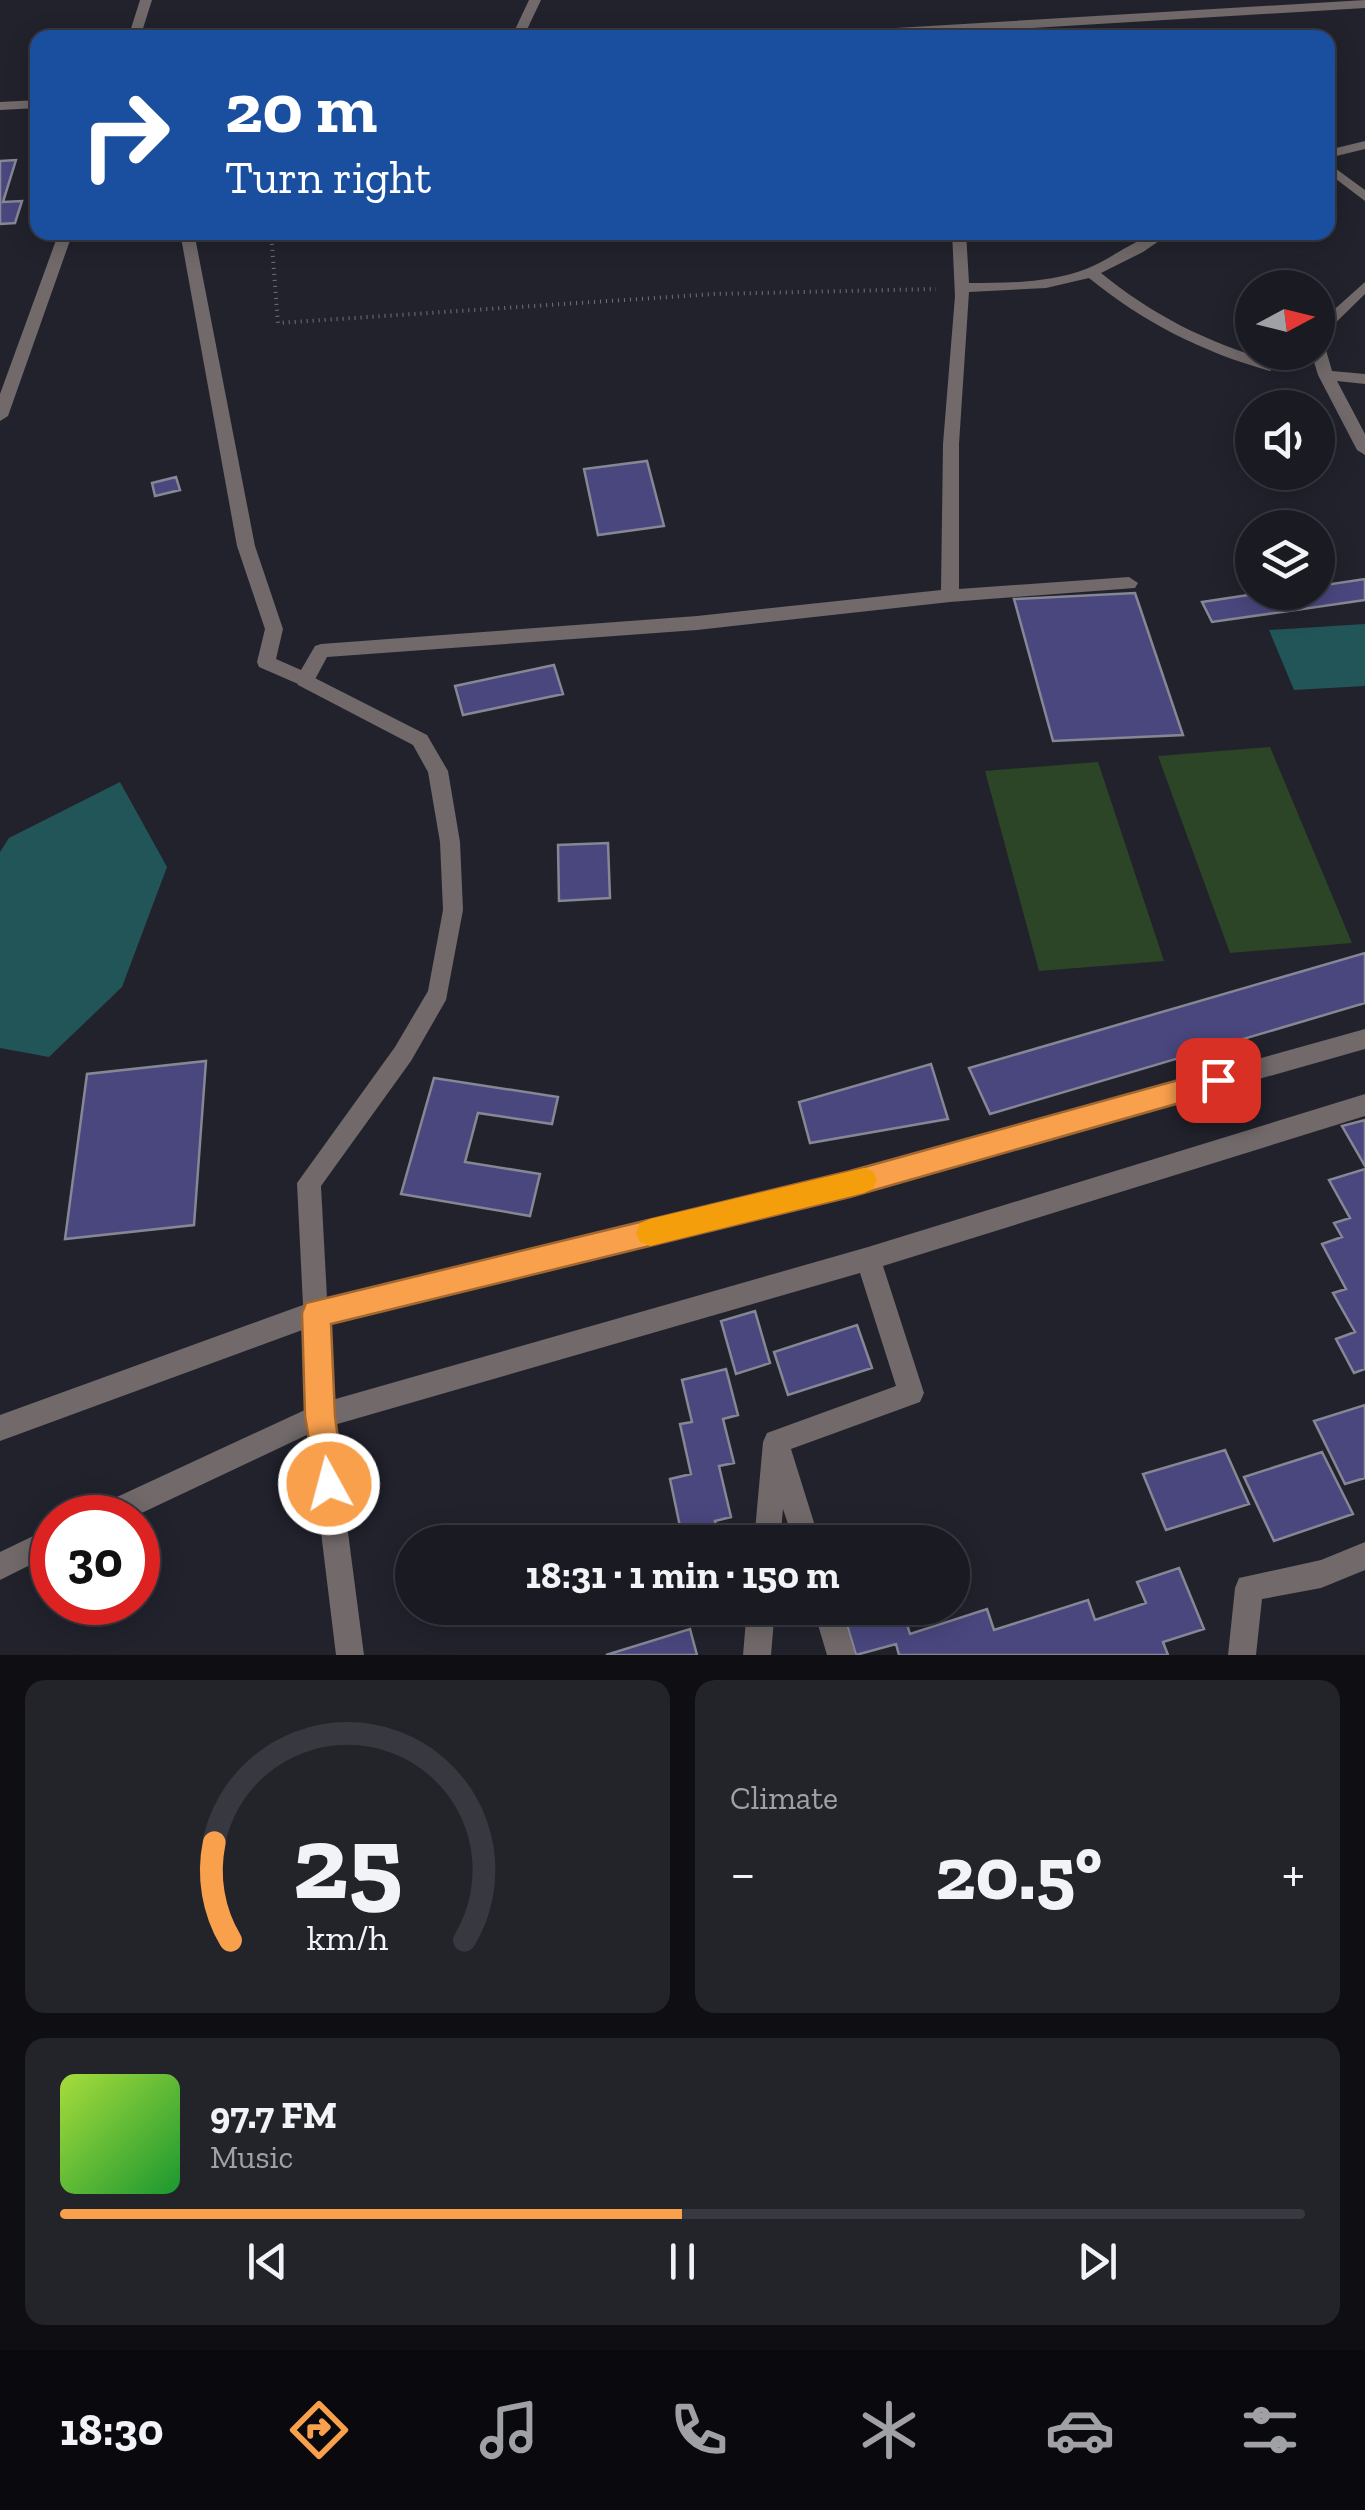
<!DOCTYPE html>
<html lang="en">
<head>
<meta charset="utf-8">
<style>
	body { margin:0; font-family:"Zilla Slab",serif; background:#23232a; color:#f1f3f6; height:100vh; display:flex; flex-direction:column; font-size:38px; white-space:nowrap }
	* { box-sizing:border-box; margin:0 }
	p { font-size:32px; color:#9fa1a5 }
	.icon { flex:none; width:55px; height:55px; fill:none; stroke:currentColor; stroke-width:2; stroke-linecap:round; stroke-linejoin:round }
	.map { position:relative; height:1655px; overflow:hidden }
	.panel { display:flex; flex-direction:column; gap:25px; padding:25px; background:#0e0e13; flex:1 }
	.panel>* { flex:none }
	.top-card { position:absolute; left:30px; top:30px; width:1305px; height:210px; border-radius:20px; box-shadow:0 5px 25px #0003,0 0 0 2px #383840; background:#1a4fa0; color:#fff; overflow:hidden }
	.needle { width:65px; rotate:83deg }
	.tools { position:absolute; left:1235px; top:270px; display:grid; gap:20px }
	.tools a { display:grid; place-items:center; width:100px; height:100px; border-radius:50%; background:#1a1a22; box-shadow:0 5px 25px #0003,0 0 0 2px #383840; font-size:50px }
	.speed { position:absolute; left:30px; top:1495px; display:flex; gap:20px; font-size:50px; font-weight:700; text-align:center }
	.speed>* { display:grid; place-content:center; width:130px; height:130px; border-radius:50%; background:#1a1a22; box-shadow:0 5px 25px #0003,0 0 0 2px #383840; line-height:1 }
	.speed .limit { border:15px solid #d22; background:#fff; color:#111 }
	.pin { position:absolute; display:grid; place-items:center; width:85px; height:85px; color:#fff; margin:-42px; border-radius:20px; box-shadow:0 5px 15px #0006 }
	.me { position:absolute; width:110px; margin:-55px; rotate:353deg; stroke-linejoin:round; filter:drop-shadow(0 0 8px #0008) }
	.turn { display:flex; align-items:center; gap:35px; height:210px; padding:0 30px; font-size:45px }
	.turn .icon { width:130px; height:130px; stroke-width:2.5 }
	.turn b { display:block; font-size:70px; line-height:85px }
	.big { font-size:75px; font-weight:800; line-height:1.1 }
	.panel .card { flex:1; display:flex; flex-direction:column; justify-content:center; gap:15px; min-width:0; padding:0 35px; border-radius:20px; background:#23232a }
	.panel .dial { align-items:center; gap:0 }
	.dial svg { height:260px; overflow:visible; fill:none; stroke:#383840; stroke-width:7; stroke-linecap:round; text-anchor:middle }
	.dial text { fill:#f1f3f6; stroke:none }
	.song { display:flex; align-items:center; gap:30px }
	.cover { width:120px; height:120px; border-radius:15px; background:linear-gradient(135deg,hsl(80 70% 55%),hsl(130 70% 35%)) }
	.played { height:10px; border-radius:5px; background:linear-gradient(90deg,#f9a04d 50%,#383840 50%) }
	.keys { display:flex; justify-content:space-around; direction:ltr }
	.heat { display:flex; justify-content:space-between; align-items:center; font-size:55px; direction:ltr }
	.panel .tiles { flex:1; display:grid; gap:25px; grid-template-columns:1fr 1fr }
	.card:last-child { grid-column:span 2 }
	.trip { position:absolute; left:395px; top:1525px; width:575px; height:100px; border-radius:50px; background:#1a1a22; box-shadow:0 5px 25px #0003,0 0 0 2px #383840; font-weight:800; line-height:100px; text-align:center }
	.tabs { display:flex; height:160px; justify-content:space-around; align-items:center; background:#0a0a0e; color:#9fa1a5 }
	.tabs .icon { width:70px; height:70px }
	.tabs .active { color:#f9a04d }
	.tabs b { font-size:45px; color:#f1f3f6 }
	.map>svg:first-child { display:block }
</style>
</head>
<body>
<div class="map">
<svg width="1365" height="1655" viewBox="0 0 1365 1655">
	<rect width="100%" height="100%" fill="#22222d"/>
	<path fill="#2b4526" d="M1270,747L1352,943L1230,953L1158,756Z
		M1098,762L1164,961L1039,971L985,771Z"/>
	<path fill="#225558" d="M1365,624V686L1294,690L1269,630Z
		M120,782L167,867L122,987L49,1057L0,1048V852L9,838Z"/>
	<path fill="#4a477f" stroke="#868794" stroke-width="2.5" d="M16,160L3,202L22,201L15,223L0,224V161Z
		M647,461L664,526L598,535L584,469Z
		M176,477L180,490L155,496L152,483Z
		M1365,579V600L1212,622L1202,602L1268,592H1318V586Z
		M1135,593L1183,735L1053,741L1014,599Z
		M554,665L563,694L463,715L455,686Z
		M608,843L610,898L559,901L558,845Z
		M1365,953V1003L990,1114L969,1068Z
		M206,1061L194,1225L65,1239L87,1074Z
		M931,1064L948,1119L810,1143L799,1102Z
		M434,1078L558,1097L552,1124L478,1113L465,1162L540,1174L530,1216L401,1194Z
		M1365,1120V1166L1342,1126Z
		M1365,1169V1369L1354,1373L1336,1339L1355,1332L1333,1293L1346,1289L1322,1244L1342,1237L1334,1223L1350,1218L1329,1180Z
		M755,1311L770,1363L736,1374L721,1321Z
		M857,1325L872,1368L788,1395L774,1352Z
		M726,1369L738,1415L723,1419L734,1463L719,1466L731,1517L715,1521L720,1542H662L682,1536L670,1479L691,1474L680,1424L692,1422L682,1380Z
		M1365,1405V1478L1345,1484L1314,1421Z
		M1225,1450L1249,1504L1166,1530L1143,1474Z
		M1322,1452L1353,1514L1274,1541L1244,1477Z
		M877,1529L881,1542H832Z
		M1179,1568L1204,1629L1163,1642L1168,1655H899L896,1644L856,1655L842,1608H902L910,1634L987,1609L994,1630L1088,1600L1095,1620L1146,1603L1137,1582Z
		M690,1629L697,1655H606Z"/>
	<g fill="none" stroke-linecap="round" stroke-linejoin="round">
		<path stroke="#71717b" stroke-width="4" stroke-dasharray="1 5" stroke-linecap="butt" d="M271,232L278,323L714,294L936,289"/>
		<path fill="#71696a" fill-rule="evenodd" d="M305,673L427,735L448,771L460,842L463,910L446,1000L411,1061L321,1186L327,1298L850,1173L1365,1029V1049L850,1195L316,1325L0,1441V1415L303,1305L297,1183L395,1047L428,991L443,910L440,842L428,772L413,745L298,685L296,680Z"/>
		<path fill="#71696a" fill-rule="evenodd" d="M140,0H152L140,38H128Z
			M529,0H541L523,38H511Z
			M1365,0V8L865,38H789L795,34Z
			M38,100V108L0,110V102Z
			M1365,141V149L1328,158V150Z
			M1328,163L1365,190V201L1328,173Z
			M59,232H73L8,416L0,421V394Z
			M180,232H194L255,546L283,629L276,659L301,670L315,646L321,644L697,616L941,590L943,444L955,296L952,232H966L969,283C1008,283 1049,283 1086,269C1115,258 1141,232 1172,232L1143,252L1101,273C1151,314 1206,342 1268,360L1279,352H1297L1270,371C1202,352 1143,322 1089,278L1046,288L969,292L959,444V589L1129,577L1138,583L1135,588L950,602L697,630L327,657L312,685L305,687L259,667L257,662L265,629L237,546Z
			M1365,282V294L1323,335L1318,337V324Z
			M1318,345L1326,350L1332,371L1365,374V384L1337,381L1365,434V455L1357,450L1318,375L1311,352H1318Z
			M1365,1094V1116L883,1266L924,1393L920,1402L791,1449L820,1542H794L783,1509L780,1542H754L763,1442L767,1433L896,1386L860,1273L334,1425L364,1655H336L309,1434L131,1518H87L91,1509L307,1409L304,1313L307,1304L316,1301L325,1304L328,1313L332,1400L868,1247Z
			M52,1527V1554L0,1580V1552Z
			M1365,1542V1570L1321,1588L1262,1599L1256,1655H1228L1235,1588L1239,1578L1321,1560Z
			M747,1608H775L771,1655H743Z
			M813,1608H841L855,1655H827Z"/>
	</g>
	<path fill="#f9a04d" stroke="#a26832" stroke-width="2.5" d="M1218,1069L1227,1072L1231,1080L1227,1089L1218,1092L850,1197L331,1324L335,1416L344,1484L339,1495L329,1499L318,1495L305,1416L302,1313L306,1303L850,1171Z"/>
	<path fill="#f59e0b" d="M864,1168L873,1171L877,1180L873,1189L864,1193L650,1246L640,1242L636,1233L640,1223L650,1219Z"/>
</svg>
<div class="tools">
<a><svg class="needle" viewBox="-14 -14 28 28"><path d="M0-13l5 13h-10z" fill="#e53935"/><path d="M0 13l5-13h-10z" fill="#9fa1a5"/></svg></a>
<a><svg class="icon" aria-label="sound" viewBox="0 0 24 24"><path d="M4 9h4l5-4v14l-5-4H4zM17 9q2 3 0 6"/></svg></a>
<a><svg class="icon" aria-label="layers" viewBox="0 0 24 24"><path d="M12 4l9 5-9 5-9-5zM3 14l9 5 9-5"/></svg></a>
</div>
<div class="speed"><div class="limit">30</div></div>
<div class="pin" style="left:1218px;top:1080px;background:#d93025"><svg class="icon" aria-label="arrive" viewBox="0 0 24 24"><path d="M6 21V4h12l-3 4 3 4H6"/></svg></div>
<svg class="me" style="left:329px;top:1484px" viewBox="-20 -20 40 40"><circle r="17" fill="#f9a04d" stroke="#fff" stroke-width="3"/><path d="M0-11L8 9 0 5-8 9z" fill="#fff"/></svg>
<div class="trip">18:31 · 1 min · 150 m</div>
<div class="top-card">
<div class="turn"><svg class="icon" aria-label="right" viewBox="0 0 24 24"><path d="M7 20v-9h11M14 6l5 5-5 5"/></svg><div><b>20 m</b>Turn right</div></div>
</div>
</div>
<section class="panel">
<div class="tiles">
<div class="card dial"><svg viewBox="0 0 100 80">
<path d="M14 69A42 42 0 1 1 86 69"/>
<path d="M14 69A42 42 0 0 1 9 39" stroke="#f9a04d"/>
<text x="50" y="56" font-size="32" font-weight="700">25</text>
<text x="50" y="72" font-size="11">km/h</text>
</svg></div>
<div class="card"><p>Climate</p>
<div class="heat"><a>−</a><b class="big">20.5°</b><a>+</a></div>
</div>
<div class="card">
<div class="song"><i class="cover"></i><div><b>97.7 FM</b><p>Music</p></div></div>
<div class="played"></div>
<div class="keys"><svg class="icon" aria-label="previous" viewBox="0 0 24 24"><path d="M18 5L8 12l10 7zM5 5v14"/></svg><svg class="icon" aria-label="pause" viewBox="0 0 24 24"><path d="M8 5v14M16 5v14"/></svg><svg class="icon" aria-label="next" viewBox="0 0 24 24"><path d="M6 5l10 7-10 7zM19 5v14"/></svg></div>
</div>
</div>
</section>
<nav class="tabs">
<b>18:30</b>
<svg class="icon active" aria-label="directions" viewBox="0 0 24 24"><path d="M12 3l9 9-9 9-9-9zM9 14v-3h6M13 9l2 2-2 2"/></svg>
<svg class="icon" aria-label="music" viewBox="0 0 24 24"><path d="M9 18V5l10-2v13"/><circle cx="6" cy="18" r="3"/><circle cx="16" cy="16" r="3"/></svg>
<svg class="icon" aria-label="phone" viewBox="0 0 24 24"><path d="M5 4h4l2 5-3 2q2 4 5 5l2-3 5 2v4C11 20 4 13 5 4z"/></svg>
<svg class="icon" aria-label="climate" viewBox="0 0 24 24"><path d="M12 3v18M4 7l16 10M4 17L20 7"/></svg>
<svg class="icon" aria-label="car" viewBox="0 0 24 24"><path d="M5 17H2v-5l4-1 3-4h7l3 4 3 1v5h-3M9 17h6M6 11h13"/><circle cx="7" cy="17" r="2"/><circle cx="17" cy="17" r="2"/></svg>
<svg class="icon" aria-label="filters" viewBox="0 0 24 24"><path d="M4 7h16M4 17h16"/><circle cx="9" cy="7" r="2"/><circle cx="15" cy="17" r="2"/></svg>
</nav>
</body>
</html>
